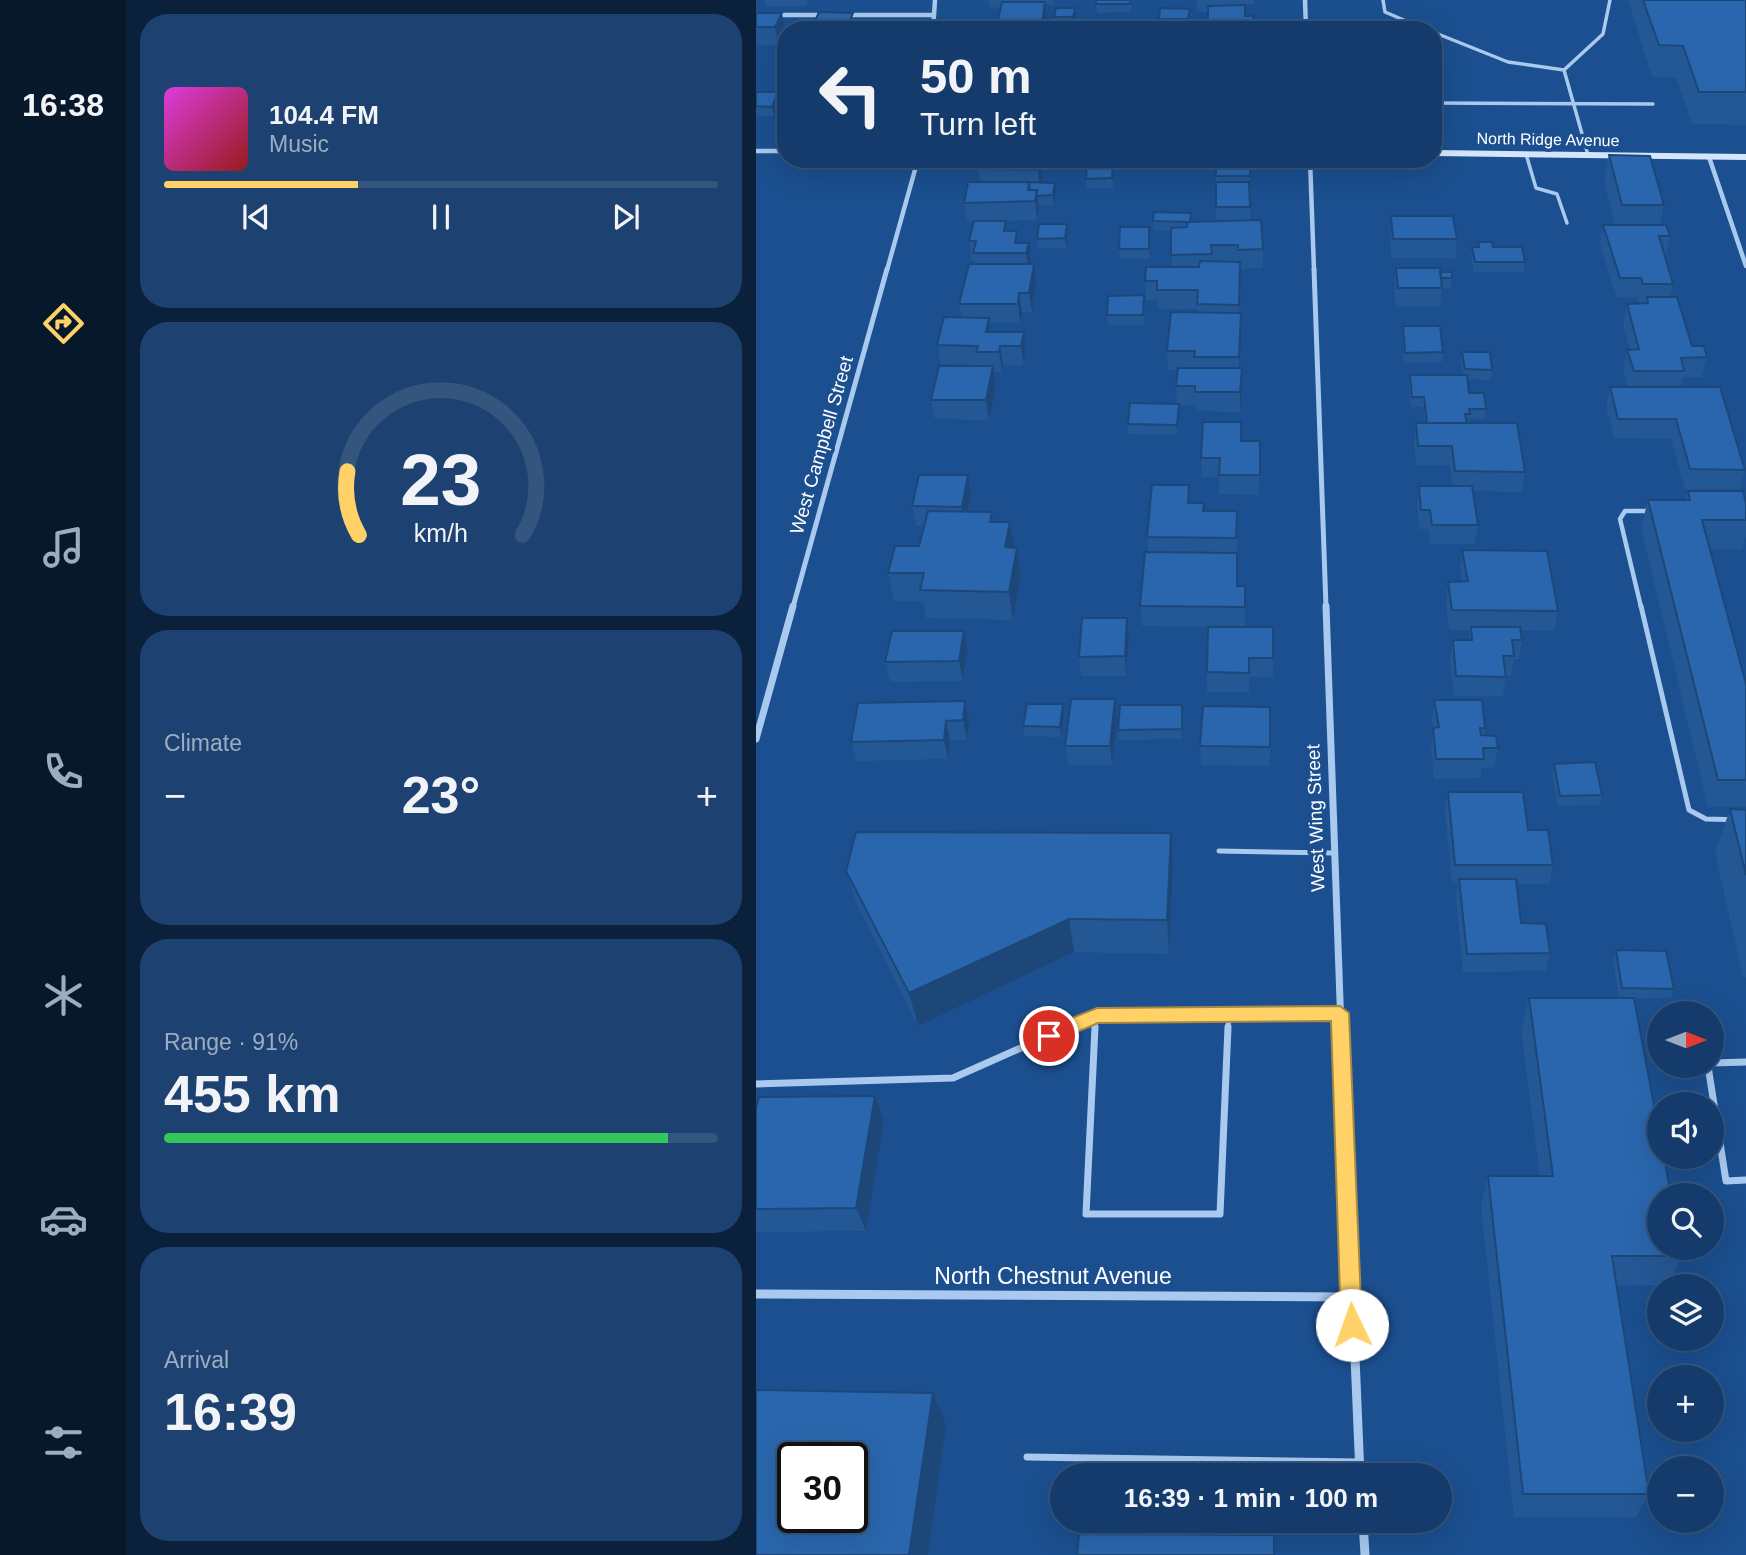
<!DOCTYPE html>
<html lang="en">
<head>
<meta charset="utf-8">
<style>
	body { margin:0; font-family:Arial,sans-serif; background:#1d4271; color:#f1f3f6; height:100vh; display:flex; flex-direction:column; font-size:26px; white-space:nowrap }
	* { box-sizing:border-box; margin:0 }
	p { font-size:23px; color:#9dadc1 }
	.icon { flex:none; width:38px; height:38px; fill:none; stroke:currentColor; stroke-width:2; stroke-linecap:round; stroke-linejoin:round }
	.map { position:relative; flex:1; overflow:hidden }
	.panel { display:flex; flex-direction:column; gap:14px; padding:14px; background:#0b203b; width:630px }
	.panel>* { flex:none }
	.hud { position:absolute; left:21px; top:21px; width:665px; height:147px; border-radius:28px; box-shadow:0 7px 28px #0002,0 0 0 2px #33557e; background:#143b6b; color:#f1f3f6; overflow:hidden }
	.needle { width:46px; rotate:90deg }
	.tools { position:absolute; left:891px; top:1001px; display:grid; gap:14px }
	.tools a { display:grid; place-items:center; width:77px; height:77px; border-radius:50%; background:#143b6b; box-shadow:0 7px 28px #0002,0 0 0 2px #33557e; font-size:35px }
	.speed { position:absolute; left:21px; top:1442px; display:flex; gap:14px; font-size:35px; font-weight:700; text-align:center }
	.speed>* { display:grid; place-content:center; width:91px; height:91px; border-radius:50%; background:#143b6b; box-shadow:0 7px 28px #0002,0 0 0 2px #33557e; line-height:1 }
	.speed .limit { border:4px solid #111; border-radius:10px; background:#fff; color:#111 }
	.pin { position:absolute; display:grid; place-items:center; width:60px; height:60px; color:#fff; margin:-30px; border:4px solid #fff; border-radius:50%; box-shadow:0 2px 7px #0007 }
	.me { position:absolute; width:77px; margin:-38px; rotate:357deg; stroke-linejoin:round; filter:drop-shadow(0 0 5px #0008) }
	.turn { display:flex; align-items:center; gap:24px; height:147px; padding:0 28px; font-size:32px }
	.turn .icon { width:91px; height:91px; stroke-width:2.5 }
	.turn b { display:block; font-size:49px; line-height:60px }
	.big { font-size:52px; font-weight:600; line-height:1.1 }
	.panel .card { flex:1; display:flex; flex-direction:column; justify-content:center; gap:10px; min-width:0; padding:0 24px; border-radius:28px; background:#1d4271 }
	.panel .dial { align-items:center; gap:0 }
	.dial svg { height:182px; overflow:visible; fill:none; stroke:#33557e; stroke-width:7; stroke-linecap:round; text-anchor:middle }
	.dial text { fill:#f1f3f6; stroke:none }
	.song { display:flex; align-items:center; gap:21px }
	.cover { width:84px; height:84px; border-radius:10px; background:linear-gradient(135deg,hsl(300 70% 55%),hsl(0 70% 35%)) }
	.played { height:7px; border-radius:4px; background:linear-gradient(90deg,#ffd166 35%,#33557e 35%) }
	.keys { display:flex; justify-content:space-around; direction:ltr }
	.heat { display:flex; justify-content:space-between; align-items:center; font-size:38px; direction:ltr }
	.charge { height:10px; border-radius:5px; background:linear-gradient(90deg,#34c759 91%,#33557e 0) }
	.trip { position:absolute; left:294px; top:1463px; width:402px; height:70px; border-radius:35px; background:#143b6b; box-shadow:0 7px 28px #0002,0 0 0 2px #33557e; font-weight:600; line-height:70px; text-align:center }
	main { display:flex; flex:1; min-height:0 }
	.tabs { display:flex; flex-direction:column; width:126px; justify-content:space-around; align-items:center; background:#08182b; color:#9dadc1 }
	.tabs .icon { width:49px; height:49px }
	.tabs .active { color:#ffd166 }
	.tabs b { font-size:32px; color:#f1f3f6 }
	.map>svg:first-child { display:block }
</style>
</head>
<body>
<main>
<nav class="tabs">
<b>16:38</b>
<svg class="icon active" aria-label="directions" viewBox="0 0 24 24"><path d="M12 3l9 9-9 9-9-9zM9 14v-3h6M13 9l2 2-2 2"/></svg>
<svg class="icon" aria-label="music" viewBox="0 0 24 24"><path d="M9 18V5l10-2v13"/><circle cx="6" cy="18" r="3"/><circle cx="16" cy="16" r="3"/></svg>
<svg class="icon" aria-label="phone" viewBox="0 0 24 24"><path d="M5 4h4l2 5-3 2q2 4 5 5l2-3 5 2v4C11 20 4 13 5 4z"/></svg>
<svg class="icon" aria-label="climate" viewBox="0 0 24 24"><path d="M12 3v18M4 7l16 10M4 17L20 7"/></svg>
<svg class="icon" aria-label="car" viewBox="0 0 24 24"><path d="M5 17H2v-5l4-1 3-4h7l3 4 3 1v5h-3M9 17h6M6 11h13"/><circle cx="7" cy="17" r="2"/><circle cx="17" cy="17" r="2"/></svg>
<svg class="icon" aria-label="filters" viewBox="0 0 24 24"><path d="M4 7h16M4 17h16"/><circle cx="9" cy="7" r="2"/><circle cx="15" cy="17" r="2"/></svg>
</nav>
<section class="panel">
<div class="card">
<div class="song"><i class="cover"></i><div><b>104.4 FM</b><p>Music</p></div></div>
<div class="played"></div>
<div class="keys"><svg class="icon" aria-label="previous" viewBox="0 0 24 24"><path d="M18 5L8 12l10 7zM5 5v14"/></svg><svg class="icon" aria-label="pause" viewBox="0 0 24 24"><path d="M8 5v14M16 5v14"/></svg><svg class="icon" aria-label="next" viewBox="0 0 24 24"><path d="M6 5l10 7-10 7zM19 5v14"/></svg></div>
</div>
<div class="card dial"><svg viewBox="0 0 100 80">
<path d="M14 69A42 42 0 1 1 86 69"/>
<path d="M14 69A42 42 0 0 1 9 41" stroke="#ffd166"/>
<text x="50" y="56" font-size="32" font-weight="700">23</text>
<text x="50" y="72" font-size="11">km/h</text>
</svg></div>
<div class="card"><p>Climate</p>
<div class="heat"><a>−</a><b class="big">23°</b><a>+</a></div>
</div>
<div class="card"><p>Range · 91%</p><b class="big">455 km</b><div class="charge"></div></div>
<div class="card"><p>Arrival</p><b class="big">16:39</b></div>
</section>
<div class="map">
<svg width="990" height="1555" viewBox="0 0 990 1555">
	<rect width="100%" height="100%" fill="#1b4f8f"/>
	<g fill="none" stroke-linecap="round" stroke-linejoin="round">
		<path stroke="#a9c9ee" stroke-width="3.5" d="M627,0L629,12L671,30
			M677,32L752,62L808,70L847,34L854,0
			M808,70L832,155
			M677,103L897,104
			M770,154L780,188L801,194L811,223"/>
		<path stroke="#a9c9ee" stroke-width="4.5" d="M885,607L864,519L869,511H896"/>
		<path stroke="#a9c9ee" stroke-width="5" d="M885,606L933,810L950,819L990,820
			M463,851L578,853
			M473,1014L584,1013
			M340,1015L473,1014L472,1029
			M309,1029L340,1015
			M339,1029L340,1015"/>
		<path stroke="#a9c9ee" stroke-width="7" d="M339,1027L330,1214H464L472,1027
			M956,1063L990,1062
			M952,1066L970,1181L990,1180
			M0,1084L197,1078L312,1027
			M271,1457L604,1462"/>
		<path stroke="#a9c9ee" stroke-width="4.5" d="M549,0L550,30
			M0,15H69
			M88,15H178
			M177,30L179,0
			M0,151H30
			M953,157L990,266
			M554,159L558,270
			M131,270L162,159"/>
		<path stroke="#a9c9ee" stroke-width="5" d="M558,269L570,607
			M37,607L131,269"/>
		<path stroke="#a9c9ee" stroke-width="7" d="M570,606L585,1029
			M0,739L37,606"/>
		<path stroke="#a9c9ee" stroke-width="9" d="M585,1027L604,1475
			M0,1294L594,1297
			M607,1521L609,1555"/>
		<path fill="#d6e6fa" fill-rule="evenodd" d="M677,150L990,154V160L677,156Z"/>
	</g>
	<path fill="#245895" d="M9,0H53L50,6H10Z
		M233,0H298V5H289L291,20L289,30H242L241,24L245,7L234,8Z
		M340,0H376L375,12L341,13Z
		M441,0H498V4H490L489,16H497V30H452V12L441,11Z
		M872,0H990V125L936,124L920,77H896Z
		M319,8L320,17L317,26H299L298,17Z
		M0,13L29,30L23,45H0Z
		M434,18L433,28H403V19Z
		M0,92H22L24,101L18,116H0Z
		M853,155L908,205L904,225L914,236L910,255H908L917,284L914,297L936,346L951,357L946,377H927L925,387L989,470L984,489H929L915,439L858,438L850,406L854,387H872L867,369L871,350H874L867,323L871,304L883,303L881,297H860L844,244L847,225H859L848,182Z
		M225,159H286L287,172L285,182L300,193L298,205H282L281,220L243,221L251,231H261L263,243H273L274,264L280,283L276,312H266L264,323H234L235,332H268L270,351L268,365H247L246,372H238L240,386L233,420L179,419L175,400L222,366V365L185,364L181,345L206,318L203,304L219,264L218,260H215L213,241L218,221L211,222L208,203L224,182L222,169Z
		M460,159H494V221L507,249V268L484,269L483,313L485,332L483,368H486L484,412L440,411L439,405H423L421,435L372,434V424L421,404L420,386L421,370H412L411,351L442,312V309H402L401,300H390L389,281L416,267L415,231L398,230L397,221H460Z
		M357,164V188H331L330,179Z
		M635,216L701,239L699,258H635L634,235Z
		M393,227V259H364L363,249Z
		M312,234L310,248H282L281,239Z
		M722,242L737,247L769,262L767,272H718L715,257L716,247H721Z
		M640,268L684,272L696,278L695,288H686L684,307H640L638,287Z
		M388,305V325H352L351,315Z
		M647,326L687,352L686,362L648,363L646,336Z
		M706,352L736,370L735,380L711,379L713,393L730,409L729,419H714L713,423L769,472L766,492L717,491L722,525L719,544H674L672,529H663L661,505L663,486H696L694,465H660L658,443L660,423H669L667,407H655L653,385L654,375H707L705,362Z
		M485,422V441H504L503,495L463,494V477H446L445,458Z
		M212,475L215,495L212,512L238,522H254L257,548H261L265,576L257,620L170,618L167,601H138L132,573L163,546L168,526H160L156,506Z
		M932,491L990,503V536L986,549H953L990,684V807H952L885,528L892,500H930Z
		M448,511L481,531V586H489V627H517V677H493V692H451V672L484,627L386,626L384,606L392,552L391,537Z
		M706,550L802,611L798,631L765,630L766,640L763,659H758L755,676H750L747,696H698L694,660L697,640H713L714,630H693L690,601L692,582L706,581L704,570Z
		M371,618L373,638L370,676H325L323,657Z
		M211,650L207,681L134,682L129,662Z
		M678,700L729,728L728,735L742,748L738,767L726,768L724,778L678,779L675,747L677,728L676,719Z
		M102,703L213,721L211,740H194L192,759L100,761L95,742Z
		M307,704L308,714L305,737L269,736L267,726Z
		M426,705V739L363,740L362,730Z
		M514,707V766L445,765L444,746Z
		M361,719L356,765H312L309,746Z
		M798,764L846,795L844,805L802,806L796,774Z
		M692,792L772,830L797,865L793,884H761L765,923L794,953L790,971L707,972L700,898L702,883H696L689,811Z
		M974,809L990,810V977H987L959,853Z
		M417,867L413,954L318,952L162,1026L101,904L90,871Z
		M860,950L918,989L915,998H863L857,960Z
		M773,998L926,1256L913,1285H861L893,1494L880,1517H758L725,1206L732,1176H784L765,1030Z
		M0,1108L128,1121L110,1231L0,1232Z"/>
	<path fill="#1d4779" d="M289,2L291,20L289,30H286V23Z
		M319,8L320,17L317,26V17Z
		M26,13L29,30L23,45L19,27Z
		M119,21L120,30H115Z
		M22,92L24,101L18,116L16,107Z
		M284,159H286L287,172L284,189L282,170Z
		M299,183L300,193L298,205L297,195Z
		M281,190L283,209L281,220L279,201Z
		M311,224L312,234L310,248L309,238Z
		M261,231L263,250L259,243Z
		M273,243L275,262L273,272L270,253Z
		M278,264L280,283L276,312L273,293Z
		M263,293L266,312L264,323L262,304Z
		M485,313V332L483,377V357Z
		M233,318L235,337L230,332Z
		M268,332L270,351L268,365L265,346Z
		M244,346L247,365L246,372L243,352Z
		M237,366L240,386L233,420L230,400Z
		M486,368V388L484,412V392Z
		M423,404V414L421,435V425Z
		M212,475L215,495L209,526L206,507Z
		M254,522L258,550L249,547Z
		M261,548L265,576L257,620L253,592Z
		M371,618L373,638L370,676L369,656Z
		M208,631L211,650L207,681L203,661Z
		M359,699L361,719L356,765L354,746Z
		M209,701L213,721L211,740L207,720Z
		M307,704L308,714L305,737L304,727Z
		M190,721L194,740L192,759L188,740Z
		M415,833L417,867L413,954L411,920Z
		M313,919L318,952L162,1026L153,993Z
		M119,1096L128,1121L110,1231L100,1208Z
		M177,1393L190,1425L172,1555H153Z"/>
	<path fill="#2a66ad" stroke="#1d4779" stroke-width="2" fill-rule="evenodd" d="M340,0H375L374,4H340Z
		M887,0H990V92H943L927,46L903,45Z
		M246,2H289L286,23L241,24Z
		M489,5V16H497V26H452V6Z
		M300,8H319L317,17H298Z
		M404,8L434,9L432,19H403Z
		M63,12L97,13L94,21H119L115,30H55Z
		M0,13H26L19,27H0Z
		M0,92H22L16,107L0,106Z
		M853,155L894,156L908,205H866Z
		M225,159H284L282,170L222,169Z
		M460,159H494V176H460Z
		M331,164H357L356,178L330,179Z
		M212,182H273L272,190H281L279,201L208,203Z
		M270,182L299,183L297,195L281,196V190H274L273,182Z
		M460,182H493L494,207H460Z
		M398,212L435,213L434,222L397,221Z
		M635,216H697L701,239H637Z
		M505,220L507,249L482,250V245H455L456,254L415,255V228L431,227V222Z
		M218,221H250L248,231H261L259,243H273L270,253H217L220,241H213Z
		M283,224H311L309,238L281,239Z
		M847,225H910L914,236H903L917,284H887L885,278H864Z
		M364,227H393V249H363Z
		M722,242H736L737,247H766L769,262H719L716,247H723Z
		M444,261L484,262L483,305L441,304L442,290H401V281H389L390,267H443Z
		M213,264H278L273,293H263L262,304H203Z
		M640,268H684L686,288H642Z
		M684,272H696V278H685Z
		M388,295L387,315H351L352,296Z
		M891,297H921L936,346H948L951,357L925,358L928,371H878L871,350L883,349L871,304L892,303Z
		M415,312L485,313L483,357H438L439,351H411Z
		M188,317L233,318L230,332H268L265,346H244L243,352H220L222,346L181,345Z
		M647,326H684L687,352L649,353Z
		M706,352H734L736,370L709,369Z
		M183,366H237L230,400H175Z
		M422,368H486L484,392H439V386H420Z
		M654,375H711L713,393H728L730,409H713L714,414H709L711,423H671L668,397H656Z
		M854,387H964L989,470L934,469L920,419H862Z
		M374,403L423,404L421,425L372,424Z
		M447,422H485V441H504V475H463L464,458H445Z
		M660,423H761L769,472L699,471L696,446H662Z
		M163,475H212L206,507L156,506Z
		M396,485H433L432,503H448L447,511H481L480,538L391,537Z
		M663,486H716L722,525H676L674,510H665Z
		M932,491H987L990,503V520H946L990,684V780H962L892,500H934Z
		M172,511L236,512L234,522H254L249,547L261,548L253,592L164,590L168,573H132L139,546H163Z
		M706,550L791,551L802,611L696,610L692,582L712,581Z
		M389,552L481,553V586H489V607L384,606Z
		M326,618H371L369,656L323,657Z
		M452,627H517V658H493V673L451,672Z
		M715,627H764L766,640H756L758,656H747L750,677L700,676L697,640H716Z
		M136,631H208L203,661L129,662Z
		M315,699H359L354,746H309Z
		M678,700H726L729,728H724L725,735L740,736L742,748H727L728,759H680L677,728L683,727Z
		M209,701L207,720L190,721L188,740L95,742L102,703Z
		M271,704H307L304,727L267,726Z
		M364,705H426V729L362,730Z
		M447,706L514,707V747L444,746Z
		M839,762L846,795L804,796L798,764Z
		M692,792H767L772,830H792L797,865H699Z
		M974,809L990,810V875Z
		M100,832L415,833L411,920L313,919L153,993L90,871Z
		M703,879H760L765,923L790,924L794,953L711,954Z
		M860,950L910,951L918,989L866,988Z
		M773,998H878L903,1132V1157H908L915,1195H903V1248H925L926,1256H856L893,1494H767L732,1176H797Z
		M119,1096L100,1208L0,1209V1108L3,1097Z
		M0,1390L177,1393L153,1555H0ZM37,1458H96V1517H37Z
		M323,1534L518,1535V1555H321Z"/>
	<path fill="#ffd166" stroke="#a68842" stroke-width="2" d="M584,1006L593,1013L606,1325L603,1332L596,1335L588,1332L585,1325L575,1021L342,1023L293,1044L286,1041L284,1036L286,1030L341,1008Z"/>
	<g text-anchor="middle" stroke-width="7" stroke-linejoin="round" paint-order="stroke">
		<g font-size="16" fill="#fff" stroke="#1b4f8f">
			<text transform="translate(792 139) rotate(1)" y="6">North Ridge Avenue</text>
		</g>
		<g font-size="19" fill="#fff" stroke="#1b4f8f">
			<text transform="translate(65 445) rotate(-74)" y="7">West Campbell Street</text>
			<text transform="translate(559 818) rotate(-92)" y="7">West Wing Street</text>
		</g>
		<g font-size="23" fill="#fff" stroke="#1b4f8f">
			<text x="297" y="1284">North Chestnut Avenue</text>
		</g>
	</g>
</svg>
<div class="tools">
<a><svg class="needle" viewBox="-14 -14 28 28"><path d="M0-13l5 13h-10z" fill="#e53935"/><path d="M0 13l5-13h-10z" fill="#9dadc1"/></svg></a>
<a><svg class="icon" aria-label="sound" viewBox="0 0 24 24"><path d="M4 9h4l5-4v14l-5-4H4zM17 9q2 3 0 6"/></svg></a>
<a><svg class="icon" aria-label="search" viewBox="0 0 24 24"><circle cx="10" cy="10" r="6"/><path d="M15 15l6 6"/></svg></a>
<a><svg class="icon" aria-label="layers" viewBox="0 0 24 24"><path d="M12 4l9 5-9 5-9-5zM3 14l9 5 9-5"/></svg></a>
<a>+</a>
<a>−</a>
</div>
<div class="speed"><div class="limit">30</div></div>
<div class="pin" style="left:293px;top:1036px;background:#d93025"><svg class="icon" aria-label="arrive" viewBox="0 0 24 24"><path d="M6 21V4h12l-3 4 3 4H6"/></svg></div>
<svg class="me" style="left:596px;top:1325px" viewBox="-20 -20 40 40"><circle r="19" fill="#fff"/><path d="M0-13L10 11 0 6-10 11z" fill="#ffd166"/></svg>
<div class="trip">16:39 · 1 min · 100 m</div>
<div class="hud">
<div class="turn"><svg class="icon" aria-label="left" viewBox="0 0 24 24"><path d="M17 20v-9H6M10 6l-5 5 5 5"/></svg><div><b>50 m</b>Turn left</div></div>
</div>
</div>
</main>
</body>
</html>
